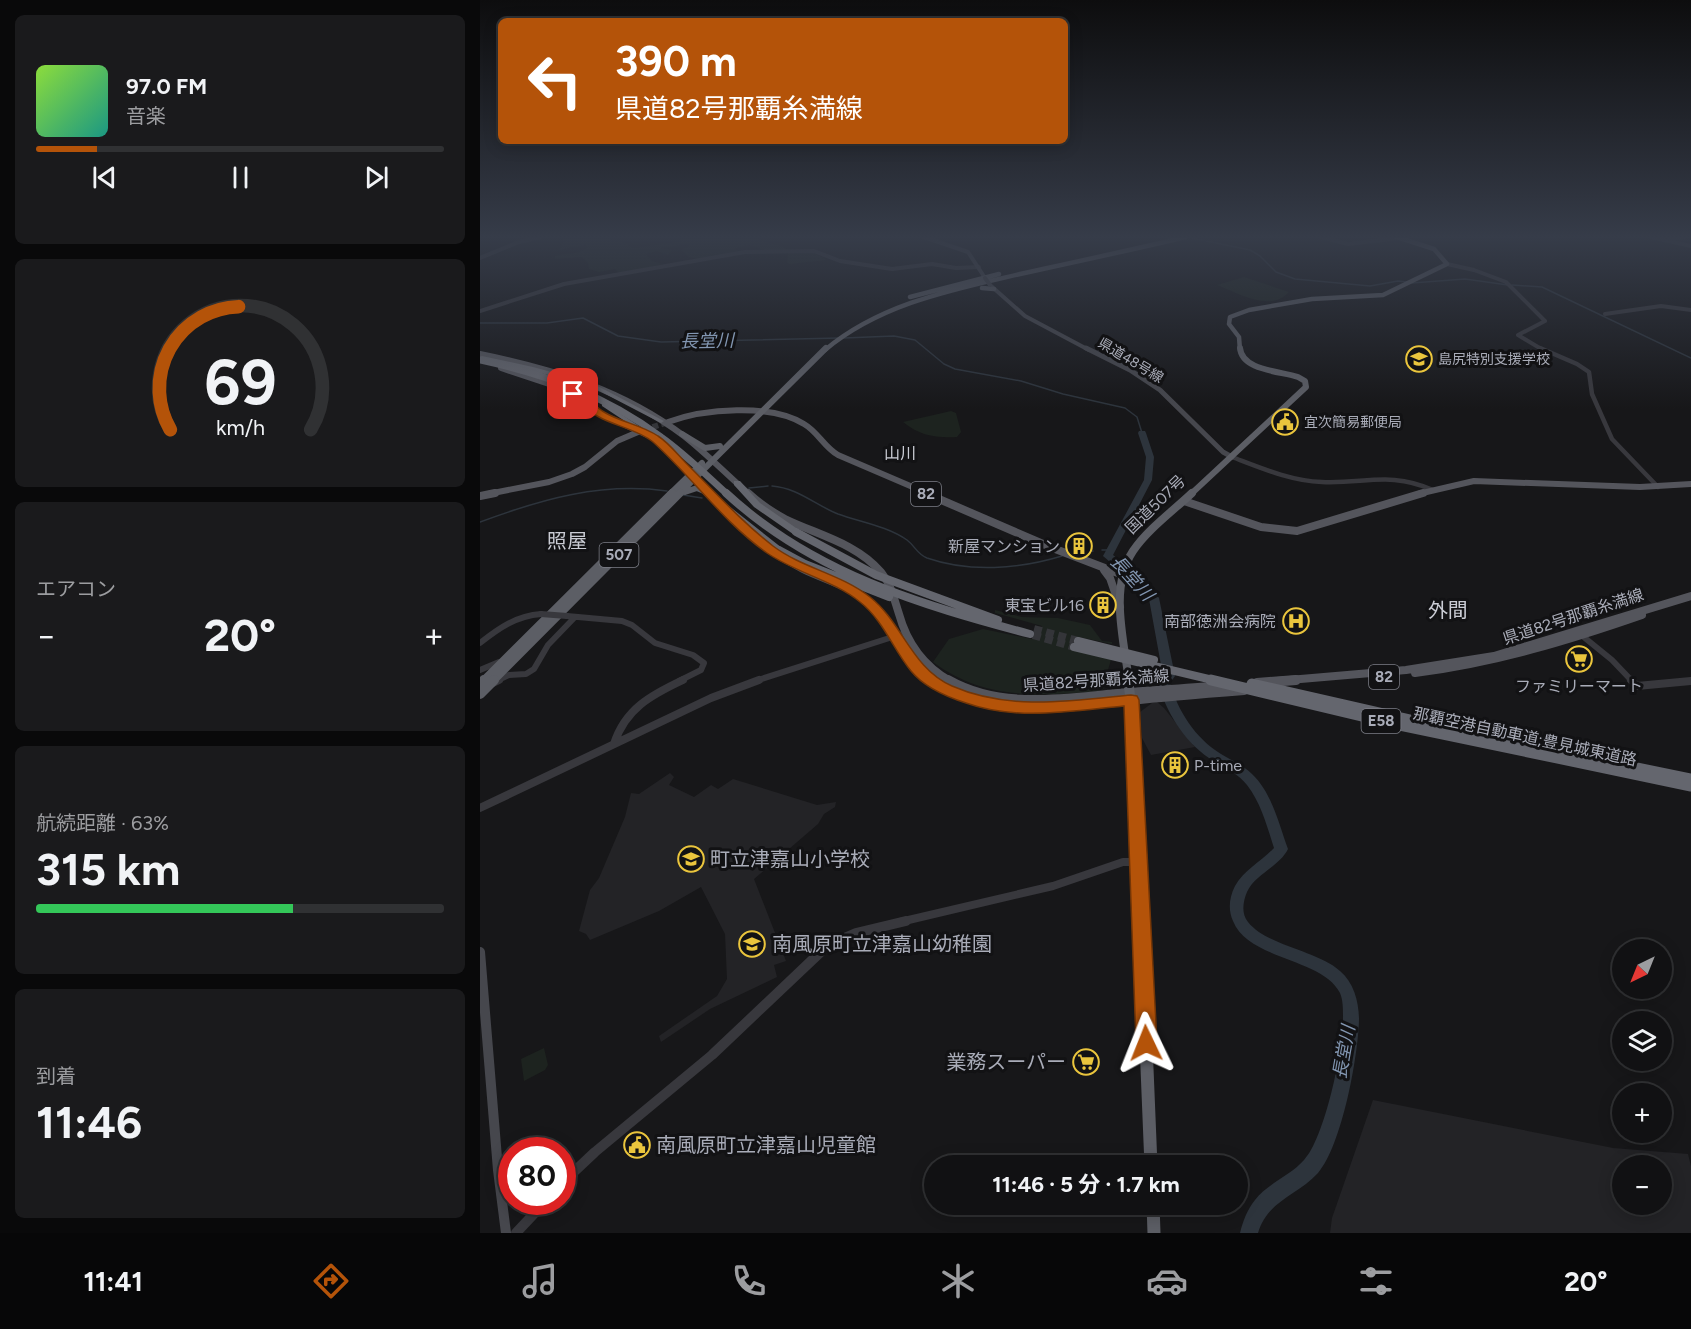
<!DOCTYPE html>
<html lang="ja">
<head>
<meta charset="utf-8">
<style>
	body { margin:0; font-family:Figtree,"Noto Sans JP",sans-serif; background:#1a1a1c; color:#f1f3f6; height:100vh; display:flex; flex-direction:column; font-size:22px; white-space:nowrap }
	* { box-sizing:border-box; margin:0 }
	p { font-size:20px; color:#9c9da0 }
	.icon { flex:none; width:33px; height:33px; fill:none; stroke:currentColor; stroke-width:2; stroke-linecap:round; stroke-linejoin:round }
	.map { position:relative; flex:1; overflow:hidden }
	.details { display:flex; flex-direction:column; gap:15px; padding:15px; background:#09090a; width:480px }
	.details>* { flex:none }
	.guide { position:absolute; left:18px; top:18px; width:570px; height:126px; border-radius:9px; box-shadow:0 3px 15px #0003,0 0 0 2px #303133; background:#b45309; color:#fff; overflow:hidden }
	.needle { width:39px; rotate:223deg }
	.fabs { position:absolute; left:1132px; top:939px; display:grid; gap:12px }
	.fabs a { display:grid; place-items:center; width:60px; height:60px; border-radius:50%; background:#111113; box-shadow:0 3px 15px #0003,0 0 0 2px #303133; font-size:30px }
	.speed { position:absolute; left:18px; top:1137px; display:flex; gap:12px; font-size:30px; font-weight:700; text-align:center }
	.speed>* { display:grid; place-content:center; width:78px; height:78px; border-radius:50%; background:#111113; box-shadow:0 3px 15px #0003,0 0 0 2px #303133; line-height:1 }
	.speed .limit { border:9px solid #d22; background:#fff; color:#111 }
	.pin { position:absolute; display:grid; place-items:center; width:51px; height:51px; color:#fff; margin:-26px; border-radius:12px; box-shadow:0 3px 9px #0006 }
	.me { position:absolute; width:66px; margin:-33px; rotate:358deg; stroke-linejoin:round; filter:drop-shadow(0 0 4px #0008) }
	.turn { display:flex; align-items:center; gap:21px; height:126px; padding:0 18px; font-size:27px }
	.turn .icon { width:78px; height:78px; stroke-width:2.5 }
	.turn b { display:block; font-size:42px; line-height:51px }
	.big { font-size:45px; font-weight:700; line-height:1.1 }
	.details .tile { flex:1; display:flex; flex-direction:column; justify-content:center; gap:9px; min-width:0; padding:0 21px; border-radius:9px; background:#1a1a1c }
	.details .dial { align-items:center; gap:0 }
	.dial svg { height:156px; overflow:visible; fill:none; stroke:#303133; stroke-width:7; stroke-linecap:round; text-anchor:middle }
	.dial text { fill:#f1f3f6; stroke:none }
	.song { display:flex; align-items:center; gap:18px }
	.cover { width:72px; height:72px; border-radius:9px; background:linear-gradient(135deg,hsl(90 70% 55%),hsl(170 70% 35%)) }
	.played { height:6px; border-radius:3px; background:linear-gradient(90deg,#b45309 15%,#303133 15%) }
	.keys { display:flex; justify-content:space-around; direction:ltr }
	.heat { display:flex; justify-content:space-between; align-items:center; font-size:33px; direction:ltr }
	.charge { height:9px; border-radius:4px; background:linear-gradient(90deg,#34c759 63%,#303133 0) }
	.trip { position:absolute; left:444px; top:1155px; width:324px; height:60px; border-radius:30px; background:#111113; box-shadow:0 3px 15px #0003,0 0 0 2px #303133; font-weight:700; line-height:60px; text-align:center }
	.tab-bar { display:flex; height:96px; justify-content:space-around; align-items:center; background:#070708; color:#9c9da0 }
	.tab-bar .icon { width:42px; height:42px }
	.tab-bar .selected { color:#b45309 }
	.tab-bar b { font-size:27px; color:#f1f3f6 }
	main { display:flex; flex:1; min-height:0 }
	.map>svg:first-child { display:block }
</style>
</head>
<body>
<main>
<section class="details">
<div class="tile">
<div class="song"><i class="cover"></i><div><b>97.0 FM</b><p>音楽</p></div></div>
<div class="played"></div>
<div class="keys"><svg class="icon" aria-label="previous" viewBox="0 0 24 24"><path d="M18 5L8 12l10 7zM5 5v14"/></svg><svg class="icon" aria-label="pause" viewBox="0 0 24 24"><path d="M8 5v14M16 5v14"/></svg><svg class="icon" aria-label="next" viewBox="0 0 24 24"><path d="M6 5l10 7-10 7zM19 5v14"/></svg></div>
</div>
<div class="tile dial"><svg viewBox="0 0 100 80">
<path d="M14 69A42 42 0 1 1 86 69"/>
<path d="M14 69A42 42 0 0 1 49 6" stroke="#b45309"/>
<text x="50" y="56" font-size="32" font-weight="700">69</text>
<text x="50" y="72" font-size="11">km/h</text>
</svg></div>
<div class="tile"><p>エアコン</p>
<div class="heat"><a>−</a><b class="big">20°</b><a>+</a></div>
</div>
<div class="tile"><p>航続距離 · 63%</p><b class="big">315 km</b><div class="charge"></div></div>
<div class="tile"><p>到着</p><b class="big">11:46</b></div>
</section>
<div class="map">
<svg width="1211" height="1233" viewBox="0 0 1211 1233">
	<rect width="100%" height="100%" fill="#171719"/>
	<path fill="#232326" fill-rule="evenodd" d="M677,702L684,708L715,747L671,755L662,738L660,712L672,703Z
		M190,773L194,777L189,785L214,797L231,785L238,789L253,779L337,805L356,802L355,807L344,814L338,824L274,879L306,961L294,965L297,977L230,1009L181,1042L179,1036L237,996L247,979L245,934L221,887L179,911L110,940L106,934L99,931L110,890L119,878L145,817L151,793L159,794Z
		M893,1100L1133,1148L1208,1154L1211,1166V1233H850L852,1218ZM1143,1166H1182V1204H1143Z"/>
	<path fill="#1d231f" d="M85,237H124L149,244L148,246L154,248L204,241L189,237H277C285,245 299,242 309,251C303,251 295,252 289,251C272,248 276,241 254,249L262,252L218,259L209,257L201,250L209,246L207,244L181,248L192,250L188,255L177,251L166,254L172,261L183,264L140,275L135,269L119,272L109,269L108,263L102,257L75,259V256C87,252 96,256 107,248L105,245L79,250L83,243L82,238Z
		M308,253H335L347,260L310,264L307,263Z
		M764,277L809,292C790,313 758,293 737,285Z
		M471,411L476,413L481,432L477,437C456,438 440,436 423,422Z
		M515,610L542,617L578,618L610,625L622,641L632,642V644L599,637L631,660L626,676L636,678L622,690L613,692C553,696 503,699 453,662L469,639L503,629L552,639L562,626L515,613Z
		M64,1048L68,1065L65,1070L44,1081L41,1059Z"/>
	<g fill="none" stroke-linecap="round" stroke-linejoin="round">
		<path stroke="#2d343c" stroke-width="1.5" d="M707,237L770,250L780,256L796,272L815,279L890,286L918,281L927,282
			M932,283L985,279L1028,285
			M1032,285L1062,287L1211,358
			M0,323H67L103,318L138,336L181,342L359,338
			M364,338L414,336L435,340L464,364L475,369L541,381L583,394L645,408L657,417L662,433
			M292,486C318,488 335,505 358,514C380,522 407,526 427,540C435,546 437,554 447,558C490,573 539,569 582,556
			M269,488L288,486
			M203,495L222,498
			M0,522C62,499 121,482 187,491
			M622,550H629
			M596,553L613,551"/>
		<path fill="#2d343c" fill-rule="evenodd" d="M659,431H665L666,433L674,457L672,480L633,555L664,580L679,598L695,676L690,683C698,711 715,738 741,754C751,760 763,765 772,774C792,793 799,824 808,849C799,867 775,874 767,892C763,901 761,914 768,922C787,946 836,950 860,971C874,983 879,1002 879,1020C878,1057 862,1145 838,1173C817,1196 788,1200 778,1233H760C763,1221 767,1210 775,1200C788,1183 810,1176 824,1160C845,1138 864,1047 863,1016C863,1009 863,1000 860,993C843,958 768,960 753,921C748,910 749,898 755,886C764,870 782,861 794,848C787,826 781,803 767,785C757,772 742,767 729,758C704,741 686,712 678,683L683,676L669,599L656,584L623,556L664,480L666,457L658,433Z"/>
		<path stroke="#343539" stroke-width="6" stroke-dasharray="6 3" stroke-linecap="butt" d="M164,430L188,422"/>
		<path stroke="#343539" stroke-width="8" stroke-dasharray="8 4.5" stroke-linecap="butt" d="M554,629L598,641
			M553,635L594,647"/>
		<path stroke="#38383d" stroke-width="4" d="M841,237L868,244L919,238
			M1171,237L1211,246
			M1190,239L1204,237
			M0,258L39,242L61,237
			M967,264L994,270L1026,282L1065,321L1038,335L1063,350
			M0,311L84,284L265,252L334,251L360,261L412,269L452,264L476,268L499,267
			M1125,314L1181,306L1211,310"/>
		<path stroke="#38383d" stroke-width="4.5" d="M1060,348L1097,364L1109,372L1112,394L1132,439L1178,487
			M752,457C781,468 811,481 842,482C885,484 910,471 953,490"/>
		<path stroke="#38383d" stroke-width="6" d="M87,616L142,621L152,625L175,643L213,655L224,663L221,670L199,681
			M1100,634L1132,660L1152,681
			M0,643C19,628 36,616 61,614
			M0,670L19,662
			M16,681L29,675L46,674L54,669L68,645L95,617
			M275,681L425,633
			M1208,681H1211"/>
		<path stroke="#38383d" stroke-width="8" d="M1151,680L1157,686L1211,681
			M13,683L19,680
			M134,744C145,709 171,695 203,680
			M0,808L231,698L279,680
			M420,922L573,886L643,862H658"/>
		<path stroke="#38383d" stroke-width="10" d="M82,1183L115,1152L232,1055L348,945L376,933L426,921
			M36,1233L65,1202"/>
		<path stroke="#46474d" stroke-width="4" d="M444,237L488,252L505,278
			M510,285L545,316L609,350"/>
		<path stroke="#46474d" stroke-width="5" d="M606,348L650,370L680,390L743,452L752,457"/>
		<path stroke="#46474d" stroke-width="10" d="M0,952L18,1170L26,1233"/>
		<path stroke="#54555c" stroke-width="6" d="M0,354C74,369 143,390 204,436C227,454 247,475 269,494
			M21,368L87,390L121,414L174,438L230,494
			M188,422C223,409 291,403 324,424C338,432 344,447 358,455L449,494
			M8,494L69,482L92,474L105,467L137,441L158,432
			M938,494L994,481L1160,487L1211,484"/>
		<path stroke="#54555c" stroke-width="8" d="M229,493L246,510
			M268,493C279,503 292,512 305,519C338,535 376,543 401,572C411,584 414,599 419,614C427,643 444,666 470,681
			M445,493L570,547L643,575
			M0,496L15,493
			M704,501L781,527L817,531L943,493
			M256,519C276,538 298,556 323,569C343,579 367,585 385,599C413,622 422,662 452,681
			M624,570L630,578L640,607
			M935,673C1014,663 1087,641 1162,615
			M797,681L926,670L1014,656L1211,596"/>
		<path stroke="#54555c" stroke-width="10" d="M450,680C513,720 579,707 650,700C688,696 726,693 764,690
			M468,680C521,710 580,699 638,694C673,691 708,689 743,686
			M777,683L816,680"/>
		<path stroke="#5c5e65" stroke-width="4.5" d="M502,288L514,289
			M430,297L519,274
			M345,350C400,304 471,290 540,274C595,262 651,250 706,237
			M760,350L759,337L749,324L750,317L769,310L832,299L903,295L967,264L954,249L917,237"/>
		<path stroke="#5c5e65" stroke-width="6" d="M202,434L225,448L240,446
			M205,492L217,488L231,494
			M190,494L222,463
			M199,494L346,348
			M711,494L826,387L825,381L818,377C801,371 762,371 760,348"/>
		<path stroke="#5c5e65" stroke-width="8" d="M228,493L232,495
			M3,681L192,493
			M13,681L200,493
			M649,681C644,641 629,587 653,551C668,529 693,511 712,493"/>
		<path stroke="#5c5e65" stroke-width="10" d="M648,680L652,710L661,922
			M0,684L4,680
			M0,694L14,680"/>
		<path stroke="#5c5e65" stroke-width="13" d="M661,921L671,1166
			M673,1204L674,1233"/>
		<path fill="#64666e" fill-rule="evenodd" d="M2,356L53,367L112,383L184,421L181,423L179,422L108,385L56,372L0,359V357Z
			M124,403L126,404L177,438L176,439H172L122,406V404Z
			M254,481H260L280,503L319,530L320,532L319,534H313L274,507L254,485Z
			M238,502H244L302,548L303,550L302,552H296L238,506Z"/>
		<path stroke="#38383d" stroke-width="6" d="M61,614L87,616"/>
		<path stroke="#46474d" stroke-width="4" d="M505,278L510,285"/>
		<path stroke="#64666e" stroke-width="7" d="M0,360C65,374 127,396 181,437C205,454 226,475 247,494"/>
		<path stroke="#64666e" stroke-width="8" d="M246,493C331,572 440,605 550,634
			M316,532L396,575L518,620
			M299,550L325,564L409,597
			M598,641L674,660
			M594,647L737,681"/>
		<path stroke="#64666e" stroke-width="11" d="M731,680L915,724L1211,786
			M772,684L1005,737L1211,779"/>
	</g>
	<linearGradient id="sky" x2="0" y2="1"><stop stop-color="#0d0d0e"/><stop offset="0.58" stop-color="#363c49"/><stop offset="1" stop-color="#363c49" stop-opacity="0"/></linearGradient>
	<rect width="1211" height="409" fill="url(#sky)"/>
	<path fill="#b45309" stroke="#753606" stroke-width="1.5" d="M90,392C102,390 114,406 124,412C140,422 162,425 178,436C189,443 198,455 207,464C235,492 262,522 293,546C322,568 361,574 390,597C422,622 432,669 472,686C529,711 591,701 651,695L657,696L659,700L677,1043L674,1050L666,1053L659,1050L656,1043L644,706C592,711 536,721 486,703C467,697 444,687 431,671C413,649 403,620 380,602C353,580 316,573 287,553C244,523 212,477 173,442C159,430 135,426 119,417C109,412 99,403 90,396Z"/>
	<defs>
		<g id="school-ring" transform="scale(1.35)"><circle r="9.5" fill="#121214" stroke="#eac53d" stroke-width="1.5"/><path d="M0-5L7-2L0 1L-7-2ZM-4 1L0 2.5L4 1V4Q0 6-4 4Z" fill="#eac53d"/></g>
		<g id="civic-ring" transform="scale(1.35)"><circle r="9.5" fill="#121214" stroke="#eac53d" stroke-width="1.5"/><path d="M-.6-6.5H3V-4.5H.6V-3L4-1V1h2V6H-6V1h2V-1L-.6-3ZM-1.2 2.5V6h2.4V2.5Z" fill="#eac53d"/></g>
		<g id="building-ring" transform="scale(1.35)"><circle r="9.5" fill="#121214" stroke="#eac53d" stroke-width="1.5"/><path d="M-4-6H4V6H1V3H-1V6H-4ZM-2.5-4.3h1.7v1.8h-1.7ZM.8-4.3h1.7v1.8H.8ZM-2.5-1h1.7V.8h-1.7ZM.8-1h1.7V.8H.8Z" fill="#eac53d"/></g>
		<g id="hospital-ring" transform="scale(1.35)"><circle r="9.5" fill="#121214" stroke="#eac53d" stroke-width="1.5"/><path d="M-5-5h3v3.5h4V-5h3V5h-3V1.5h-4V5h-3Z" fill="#eac53d"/></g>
		<g id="supermarket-ring" transform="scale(1.35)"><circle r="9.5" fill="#121214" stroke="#eac53d" stroke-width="1.5"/><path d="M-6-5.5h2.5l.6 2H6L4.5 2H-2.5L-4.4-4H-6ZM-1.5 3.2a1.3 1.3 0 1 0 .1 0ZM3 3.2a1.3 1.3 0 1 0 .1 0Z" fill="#eac53d"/></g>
	</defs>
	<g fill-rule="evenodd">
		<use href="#school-ring" x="939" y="359"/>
		<use href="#civic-ring" x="805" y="422"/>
		<use href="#building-ring" x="599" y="546"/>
		<use href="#building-ring" x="623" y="605"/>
		<use href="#hospital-ring" x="816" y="621"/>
		<use href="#supermarket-ring" x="1099" y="659"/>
		<use href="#building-ring" x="695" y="765"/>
		<use href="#school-ring" x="211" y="859"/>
		<use href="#school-ring" x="272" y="944"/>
		<use href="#supermarket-ring" x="606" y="1062"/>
		<use href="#civic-ring" x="157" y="1145"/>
	</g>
	<g text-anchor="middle" stroke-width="6" stroke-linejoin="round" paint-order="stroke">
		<g font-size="14" fill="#a9acb8" stroke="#121214" text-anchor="start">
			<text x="958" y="364">島尻特別支援学校</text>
			<text x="824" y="427">宜次簡易郵便局</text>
		</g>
		<g font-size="14" fill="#a9acb8" stroke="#121214">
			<text transform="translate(651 360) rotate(31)" y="5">県道48号線</text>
		</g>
		<g fill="#121214" stroke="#7c7e87" stroke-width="1.5">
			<rect x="431" y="482" width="30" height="24" rx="4.5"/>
			<rect x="119.5" y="543" width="39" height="24" rx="4.5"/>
			<rect x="889" y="665" width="30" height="24" rx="4.5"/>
			<rect x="881.5" y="709" width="39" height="24" rx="4.5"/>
		</g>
		<g font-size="15" font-weight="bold" fill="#a9acb8">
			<text x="446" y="499">82</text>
			<text x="139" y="560">507</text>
			<text x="904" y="682">82</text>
			<text x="901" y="726">E58</text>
		</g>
		<g font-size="16" fill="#caccd4" stroke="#121214">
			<text x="420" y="459">山川</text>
		</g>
		<g font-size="16" fill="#a9acb8" stroke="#121214">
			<text transform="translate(675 504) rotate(-44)" y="6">国道507号</text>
			<text transform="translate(1093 616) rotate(-18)" y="6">県道82号那覇糸満線</text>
			<text transform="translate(616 680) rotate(-4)" y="6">県道82号那覇糸満線</text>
			<text transform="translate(1045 736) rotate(12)" y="6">那覇空港自動車道;豊見城東道路</text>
		</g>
		<g font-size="16" fill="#a9acb8" stroke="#121214" text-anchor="end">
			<text x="580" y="552">新屋マンション</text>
			<text x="604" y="611">東宝ビル16</text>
			<text x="796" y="627">南部徳洲会病院</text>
			<text x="1099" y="692" text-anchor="middle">ファミリーマート</text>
			<text x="714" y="771" text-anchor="start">P-time</text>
		</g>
		<g font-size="18" font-style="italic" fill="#8296b1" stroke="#121214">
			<text transform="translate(227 341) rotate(-1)" y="6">長堂川</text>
			<text transform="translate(652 578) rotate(48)" y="6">長堂川</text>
			<text transform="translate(864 1052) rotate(-80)" y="6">長堂川</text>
		</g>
		<g font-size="20" fill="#caccd4" stroke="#121214">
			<text x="87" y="548">照屋</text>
			<text x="968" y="617">外間</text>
		</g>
		<g font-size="20" fill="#a9acb8" stroke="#121214" text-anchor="start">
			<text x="230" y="866">町立津嘉山小学校</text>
			<text x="292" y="951">南風原町立津嘉山幼稚園</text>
			<text x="586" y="1069" text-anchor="end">業務スーパー</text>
			<text x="176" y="1152">南風原町立津嘉山児童館</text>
		</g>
	</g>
</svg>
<div class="fabs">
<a><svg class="needle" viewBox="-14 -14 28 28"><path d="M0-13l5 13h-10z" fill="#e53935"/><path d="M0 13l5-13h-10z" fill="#9c9da0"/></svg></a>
<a><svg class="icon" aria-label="layers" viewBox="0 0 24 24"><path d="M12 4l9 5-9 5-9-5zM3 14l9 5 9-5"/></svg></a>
<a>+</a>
<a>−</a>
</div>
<div class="speed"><div class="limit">80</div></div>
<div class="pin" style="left:93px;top:394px;background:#d93025"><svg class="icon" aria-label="arrive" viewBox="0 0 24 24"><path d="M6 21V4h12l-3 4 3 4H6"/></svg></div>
<svg class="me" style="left:666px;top:1043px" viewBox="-20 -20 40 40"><path d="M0-17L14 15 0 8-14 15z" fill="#b45309" stroke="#fff" stroke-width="4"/></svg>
<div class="trip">11:46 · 5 分 · 1.7 km</div>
<div class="guide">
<div class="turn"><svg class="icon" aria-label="left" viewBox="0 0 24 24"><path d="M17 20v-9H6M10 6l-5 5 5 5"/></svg><div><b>390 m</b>県道82号那覇糸満線</div></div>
</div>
</div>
</main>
<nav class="tab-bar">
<b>11:41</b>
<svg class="icon selected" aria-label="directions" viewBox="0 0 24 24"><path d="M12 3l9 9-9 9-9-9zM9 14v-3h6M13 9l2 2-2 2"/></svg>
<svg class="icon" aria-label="music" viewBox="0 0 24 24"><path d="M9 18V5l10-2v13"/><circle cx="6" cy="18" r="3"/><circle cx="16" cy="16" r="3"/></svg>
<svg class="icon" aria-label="phone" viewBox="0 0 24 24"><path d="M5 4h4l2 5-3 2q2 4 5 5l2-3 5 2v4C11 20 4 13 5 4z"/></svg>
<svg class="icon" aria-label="climate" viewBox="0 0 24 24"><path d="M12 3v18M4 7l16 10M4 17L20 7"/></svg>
<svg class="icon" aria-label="car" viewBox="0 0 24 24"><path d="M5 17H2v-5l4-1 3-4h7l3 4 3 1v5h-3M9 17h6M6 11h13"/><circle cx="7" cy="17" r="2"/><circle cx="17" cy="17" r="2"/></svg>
<svg class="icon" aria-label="filters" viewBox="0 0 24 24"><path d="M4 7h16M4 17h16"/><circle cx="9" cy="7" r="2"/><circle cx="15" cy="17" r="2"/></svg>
<b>20°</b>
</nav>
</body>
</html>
